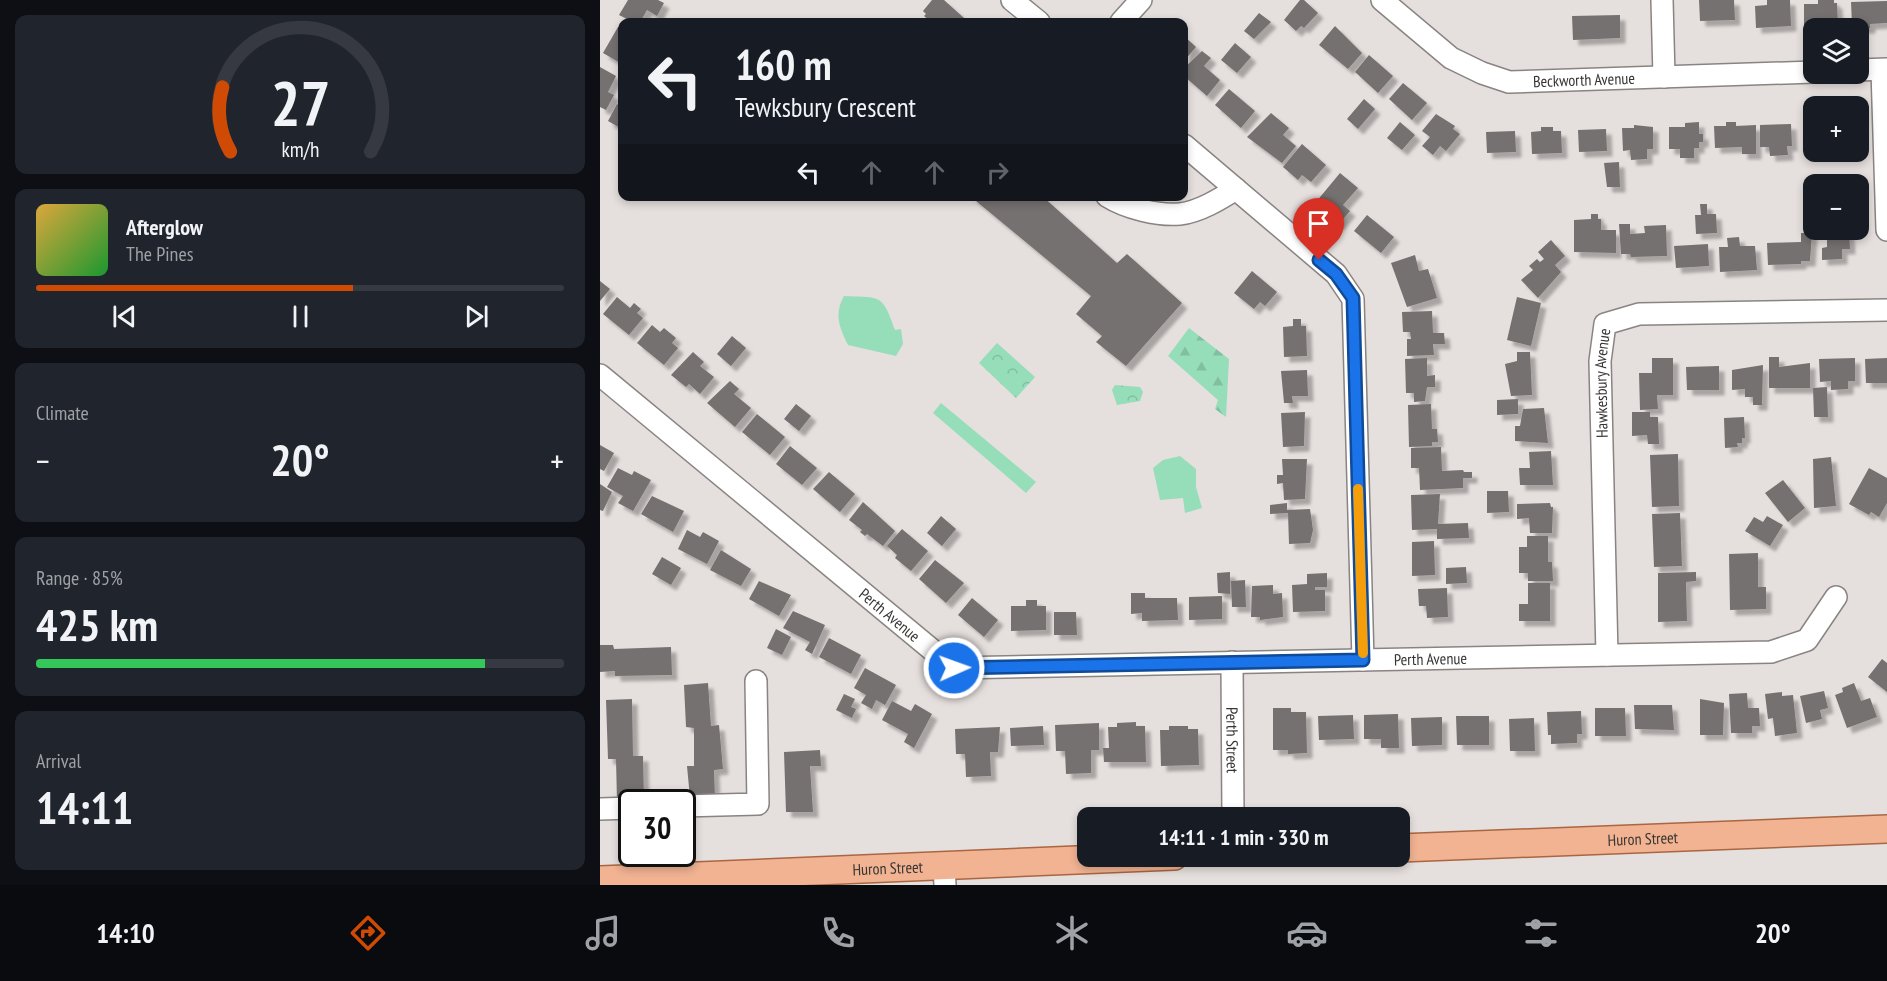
<!DOCTYPE html>
<html lang="en">
<head>
<meta charset="utf-8">
<style>
	body { margin:0; font-family:"PT Sans Narrow",sans-serif; background:#20242c; color:#f1f3f6; height:100vh; display:flex; flex-direction:column; font-size:22px; white-space:nowrap }
	* { box-sizing:border-box; margin:0 }
	p { font-size:20px; color:#9ea1a6 }
	.icon { flex:none; width:33px; height:33px; fill:none; stroke:currentColor; stroke-width:2; stroke-linecap:round; stroke-linejoin:round }
	.map { position:relative; flex:1; overflow:hidden }
	.details { display:flex; flex-direction:column; gap:15px; padding:15px; background:#0d0f14; width:600px }
	.details>* { flex:none }
	.hud { position:absolute; left:18px; top:18px; width:570px; height:183px; border-radius:12px; box-shadow:0 3px 9px #0003; background:#171b24; color:#f1f3f6; overflow:hidden }
	.fabs { position:absolute; left:1203px; top:18px; display:grid; gap:12px }
	.fabs a { display:grid; place-items:center; width:66px; height:66px; border-radius:12px; background:#171b24; box-shadow:0 3px 9px #0003; font-size:30px }
	.speed { position:absolute; left:18px; top:789px; display:flex; gap:12px; font-size:30px; font-weight:700; text-align:center }
	.speed>* { display:grid; place-content:center; width:78px; height:78px; border-radius:50%; background:#171b24; box-shadow:0 3px 9px #0003; line-height:1 }
	.speed .limit { border:3px solid #111; border-radius:9px; background:#fff; color:#111 }
	.pin { position:absolute; display:grid; place-items:center; width:51px; height:51px; color:#fff; margin:-62px -26px; border-radius:50% 50% 50% 0; rotate:-45deg; box-shadow:0 0 6px #0007 }
	.pin .icon { rotate:45deg }
	.me { position:absolute; width:66px; margin:-33px; rotate:88deg; stroke-linejoin:round; filter:drop-shadow(0 0 4px #0008) }
	.turn { display:flex; align-items:center; gap:21px; height:126px; padding:0 18px; font-size:27px }
	.turn .icon { width:78px; height:78px; stroke-width:2.5 }
	.turn b { display:block; font-size:42px; line-height:51px }
	.lanes { display:flex; align-items:center; height:57px; padding:0 18px; background:#0003; justify-content:center; gap:30px; direction:ltr }
	.lanes .off { opacity:.35 }
	.big { font-size:45px; font-weight:700; line-height:1.1 }
	.details .widget { flex:1; display:flex; flex-direction:column; justify-content:center; gap:9px; min-width:0; padding:0 21px; border-radius:12px; background:#20242c }
	.details .dial { align-items:center; gap:0 }
	.dial svg { height:156px; overflow:visible; fill:none; stroke:#363941; stroke-width:7; stroke-linecap:round; text-anchor:middle }
	.dial text { fill:#f1f3f6; stroke:none }
	.song { display:flex; align-items:center; gap:18px }
	.cover { width:72px; height:72px; border-radius:9px; background:linear-gradient(135deg,hsl(40 70% 55%),hsl(130 70% 35%)) }
	.played { height:6px; border-radius:3px; background:linear-gradient(90deg,#cf4a04 60%,#363941 60%) }
	.keys { display:flex; justify-content:space-around; direction:ltr }
	.heat { display:flex; justify-content:space-between; align-items:center; font-size:33px; direction:ltr }
	.charge { height:9px; border-radius:4px; background:linear-gradient(90deg,#34c759 85%,#363941 0) }
	.trip { position:absolute; left:477px; top:807px; width:333px; height:60px; border-radius:12px; background:#171b24; box-shadow:0 3px 9px #0003; font-weight:700; line-height:60px; text-align:center }
	.tab-bar { display:flex; height:96px; justify-content:space-around; align-items:center; background:#090b0e; color:#9ea1a6 }
	.tab-bar .icon { width:42px; height:42px }
	.tab-bar .active { color:#cf4a04 }
	.tab-bar b { font-size:27px; color:#f1f3f6 }
	main { display:flex; flex:1; min-height:0 }
	.map>svg:first-child { display:block }
</style>
</head>
<body>
<main>
<section class="details">
<div class="widget dial"><svg viewBox="0 0 100 80">
<path d="M14 69A42 42 0 1 1 86 69"/>
<path d="M14 69A42 42 0 0 1 10 36" stroke="#cf4a04"/>
<text x="50" y="56" font-size="32" font-weight="700">27</text>
<text x="50" y="72" font-size="11">km/h</text>
</svg></div>
<div class="widget">
<div class="song"><i class="cover"></i><div><b>Afterglow</b><p>The Pines</p></div></div>
<div class="played"></div>
<div class="keys"><svg class="icon" aria-label="previous" viewBox="0 0 24 24"><path d="M18 5L8 12l10 7zM5 5v14"/></svg><svg class="icon" aria-label="pause" viewBox="0 0 24 24"><path d="M8 5v14M16 5v14"/></svg><svg class="icon" aria-label="next" viewBox="0 0 24 24"><path d="M6 5l10 7-10 7zM19 5v14"/></svg></div>
</div>
<div class="widget"><p>Climate</p>
<div class="heat"><a>−</a><b class="big">20°</b><a>+</a></div>
</div>
<div class="widget"><p>Range · 85%</p><b class="big">425 km</b><div class="charge"></div></div>
<div class="widget"><p>Arrival</p><b class="big">14:11</b></div>
</section>
<div class="map">
<svg width="1287" height="885" viewBox="0 0 1287 885">
	<defs>
		<pattern id="forest-firs" width="22" height="20" patternUnits="userSpaceOnUse" patternTransform="scale(1.5)"><rect width="22" height="20" fill="#95deb9"/><path d="M5 1l3.5 6h-7zM16 11l3.5 6h-7z" fill="#81bfa0"/></pattern>
		<pattern id="park-crowns" width="20" height="18" patternUnits="userSpaceOnUse" patternTransform="scale(1.5)"><rect width="20" height="18" fill="#95deb9"/><path d="M2 6a3 3 0 1 1 6 0M12 15a3 3 0 1 1 6 0" fill="none" stroke="#81bfa0"/></pattern>
		<filter id="shadow"><feDropShadow dx="5.5" dy="5.5" stdDeviation="1.5" flood-color="#0004"/></filter>
	</defs>
	<rect width="100%" height="100%" fill="#e5dfdd"/>
	<path fill="url(#forest-firs)" d="M589,328L629,359L626,417L615,409L618,400L568,356Z"/>
	<path fill="url(#park-crowns)" d="M397,343L435,377L416,398L379,363Z
		M515,385L540,387L543,392L540,401L517,405L512,390Z"/>
	<path fill="#95deb9" d="M244,296C281,298 282,293 295,330L301,329L303,344L296,356L248,345C239,327 234,314 244,296Z
		M341,403L436,482L426,493L333,413Z
		M580,456L596,469V487L602,508L585,513L583,498L560,500L553,468L563,460Z"/>
	<path fill="#75716f" filter="url(#shadow)" d="M28,0H58L64,3L57,16L47,10L40,22H33L19,15Z
		M332,0H344L364,18L360,22H331L324,16L326,14L323,11Z
		M700,0H704L718,13L704,28L701,26L696,31L684,20Z
		M1099,0H1134L1135,20L1100,21Z
		M1167,0H1190L1191,26L1156,28L1155,6L1167,5Z
		M1218,0H1234V3H1237L1238,25L1222,26V28H1214V33H1204V4H1218Z
		M1287,1V23L1270,24V28H1256V25H1252L1251,2Z
		M659,13L671,22L654,39L644,31Z
		M1020,15V38L973,40L972,16Z
		M735,26L762,53L748,69L719,45Z
		M18,27L22,29V64L3,53Z
		M584,36L596,47L584,61Z
		M635,43L651,57L637,73L621,60Z
		M602,51L611,58L604,66L620,80L607,96L584,76V68Z
		M769,55L793,76L778,93L755,72Z
		M0,67L16,76L8,92L14,95L6,110L0,107Z
		M803,83L827,103L812,120L789,99Z
		M629,89L655,111L641,128L615,105Z
		M764,99L775,109L758,129L747,119Z
		M17,104L22,107V129L8,121Z
		M671,113L689,128L683,135L696,146L682,163L647,137Z
		M836,114L855,126L853,129L860,134L846,151L840,146L833,155L822,146L830,137L822,131Z
		M800,122L815,135L802,150L787,138Z
		M1099,122V134H1103V142H1099V148H1094V158H1080V149H1069V127H1085V123Z
		M1126,122H1136V126L1156,125V154H1142V147L1115,148L1114,126H1126Z
		M1191,124L1192,146H1187L1188,155L1170,156L1169,147H1160V125Z
		M1034,125L1053,127V149H1047V159L1031,160L1030,150L1023,151L1022,128H1034Z
		M941,127H953V131H961L962,153L932,154L931,132L941,131Z
		M1006,129L1007,151L979,152L978,130Z
		M915,131L916,152L887,153L886,132Z
		M702,144L726,165L711,182L702,175L698,180L683,167Z
		M1019,162L1020,187H1007L1004,163Z
		M740,173L758,188L743,205L750,211L738,225L723,213L726,209L716,202Z
		M370,196H442L517,263L527,254L582,303L526,366L496,342L502,336L476,314L491,296Z
		M1100,204H1107V214H1116L1117,233L1096,234L1095,215H1101Z
		M991,214H998V219H1001V230H1016V253L974,252V220L991,219Z
		M767,215L794,237L781,253L754,231Z
		M1019,224H1030V234L1045,233L1044,226L1066,225L1067,256L1031,257L1030,254H1021Z
		M1227,230H1249L1250,249H1242V259L1222,260V248L1227,247Z
		M1201,233H1212L1210,261H1201V264L1168,265L1167,243L1201,242Z
		M1139,237L1140,246H1155L1157,270L1120,272L1119,247H1128L1127,238Z
		M951,240L965,256L955,265L961,272L938,298L921,280L933,270L929,266L937,259L940,262L944,259L938,252Z
		M1108,244L1109,266L1076,268L1074,246Z
		M815,255L819,271L828,269L837,298L807,307L791,263Z
		M652,271L677,292L665,306L660,302L654,309L634,293Z
		M0,281L10,289L0,301Z
		M17,297L30,308L34,303L41,309L37,313L43,318L29,335L3,314Z
		M917,297L941,303L931,346L907,340Z
		M832,311L833,333H844L845,344H833L834,355L807,356V339H811L810,332H803L802,312Z
		M693,319H701V326H706L707,356L684,357L683,327L693,326Z
		M52,325L60,332L64,328L76,338L72,343L78,348L64,365L37,343Z
		M132,336L146,348L131,366L117,354Z
		M93,352L104,362L100,366L114,377L100,394L89,384L86,387L71,375Z
		M917,352H930L932,395L911,396L905,364L917,361Z
		M1169,357H1179V367L1210,363V388H1169Z
		M827,358V376L835,375V387H827L825,401L814,402V393H806L805,359Z
		M1052,358H1073V395H1057L1058,409L1040,410L1039,373H1052Z
		M1255,358V381H1248V389L1231,390V381L1220,382L1219,359Z
		M1287,358V383H1266L1265,359Z
		M1163,365L1162,405H1153V397H1145V389L1132,390V370Z
		M1119,366V390H1087L1086,367Z
		M707,370L708,396H692L693,403H684L681,371Z
		M130,381L139,389L134,394L151,408L135,427L107,403Z
		M1227,387L1228,417H1214L1213,388Z
		M918,399V414L897,415V400Z
		M196,404L211,416L199,431L184,419Z
		M831,404L832,429H837L838,442H832V446L809,447L808,405Z
		M944,408L948,443L915,441V426H920L923,409Z
		M705,412L704,446L683,447L681,413Z
		M1032,412H1050V417H1058L1059,444H1048L1047,435L1032,436Z
		M157,414L185,437L170,455L142,432Z
		M1144,417L1145,438H1142V443H1137L1138,447L1125,448L1124,418Z
		M0,445L14,453L4,471L0,469Z
		M190,446L217,468L202,485L176,464Z
		M841,447L842,471L863,470L864,472H872V478H863V488L820,490L819,468H811V448Z
		M951,451L953,485H920L919,468H930L929,452Z
		M1078,454L1079,506L1052,507L1050,455Z
		M1231,457L1236,506L1214,508L1213,459Z
		M682,459H707L705,499L684,500L683,483L677,484V475H683Z
		M18,468L32,475L34,471L51,480L33,511L18,503L23,496L7,487Z
		M1269,468L1287,478V503L1279,517L1271,512L1269,515L1249,504Z
		M229,472L255,494L240,512L213,489Z
		M1183,480L1205,508L1188,522L1165,493Z
		M0,484L12,492L3,511L0,510Z
		M887,491H908L909,512L887,513Z
		M840,494L838,524L868,523L869,538L837,539V529L812,530L811,495Z
		M52,496L84,511L73,532L41,514Z
		M263,502L295,531L283,546L267,534L265,536L260,532L262,530L249,520Z
		M687,503V510L710,509L713,530L710,543L689,544L688,513L670,514V505Z
		M950,503L951,507H953L952,533H930L929,518L917,519V504Z
		M1080,513L1082,566L1054,567L1052,514Z
		M341,516L356,529L342,546L327,533Z
		M1167,516L1183,525L1170,546L1145,531L1154,517L1163,522Z
		M302,529L328,551L311,571L295,558L297,555L287,546Z
		M87,530L100,537L103,532L119,541L107,564L78,549Z
		M927,536H948V562H952L953,581H928V573H919V547H927Z
		M834,541L835,575L812,576V542Z
		M121,550L151,569L141,586L110,570Z
		M1158,553V587H1166V609L1130,610L1129,554Z
		M62,557L81,568L71,585L52,574Z
		M335,560L364,583L346,603L319,579Z
		M866,567L867,583L846,584V568Z
		M630,572V594L618,593L617,573Z
		M1096,572V581L1086,582L1087,621L1058,622V573Z
		M727,573V587H715V590H725V611L693,612L692,585L707,584V574Z
		M645,580L646,607H632L631,581Z
		M159,581L191,595L179,616L149,599Z
		M928,583H950V621H919V604H928Z
		M673,585V594L682,593L683,617L660,620V617H651L652,586Z
		M847,588L848,617L827,618L826,606H819L818,589Z
		M531,593H545V598H577L578,620L542,621V613L531,614Z
		M622,596V619L589,620V597Z
		M372,598L398,620L384,637L358,615Z
		M426,600H437V606H446V630L411,631V606H426Z
		M193,611L225,625L212,654L205,650L210,642L183,628Z
		M454,612H476L477,635H454Z
		M176,629L191,637L182,655L167,648Z
		M229,638L261,655L251,674L219,657Z
		M0,645H13L14,649L71,647L72,675L15,676V671L0,672Z
		M1282,659L1287,663V692L1268,677Z
		M265,668L296,685L285,705L276,700L272,709L261,703L266,695L254,688Z
		M108,683L111,726L119,725L123,769L114,770L115,798H90L87,766H94V728L86,727L84,685Z
		M1254,683L1261,701L1270,698L1277,717L1247,728L1235,695L1243,692L1242,688Z
		M1224,691L1228,708L1220,710L1222,719L1206,723L1200,696Z
		M1182,692V696L1193,695L1197,733L1175,736L1173,718L1168,719L1165,694Z
		M1147,693L1148,708H1159L1160,726H1152V733H1131L1129,694Z
		M244,694L255,699L251,707L256,709L252,718L236,710Z
		M32,699L33,756H43L44,801L17,802L16,759H8L6,700Z
		M1100,699L1124,703L1123,735H1100Z
		M292,701L311,711L315,704L332,714L314,748L304,742L308,734L282,720Z
		M1034,705H1072L1074,730L1035,729Z
		M673,708H691V712H706L707,753L688,754V750H673Z
		M995,708H1025L1026,736H995Z
		M981,711L982,734H977V743L951,744V735H948L947,712Z
		M798,714L799,748H781V739H764V715Z
		M753,715L754,739L719,740L718,716Z
		M856,716H889V745H857Z
		M842,717V745L812,746L811,718Z
		M934,718L935,751H910L909,719Z
		M536,722V726H545L546,762H504L503,748H509L508,727H517V723Z
		M499,723V750H491V773L466,774L465,751H456L455,725Z
		M443,726L444,745L411,746L410,728Z
		M569,726H588V729H598L599,765L561,766L560,730H569Z
		M400,727L398,752H390L391,776L366,777L365,754H356L355,729Z
		M220,750L221,766H210L213,812H186L184,752Z"/>
	<g fill="none" stroke-linecap="round" stroke-linejoin="round">
		<g stroke="#898482" stroke-width="24">
			<g id="minor">
				<path d="M412,0L439,22"/>
				<path id="s1" d="M782,0L851,58L882,73L909,82L1214,72"/>
				<path d="M1062,0L1064,77"/>
				<path d="M521,22L541,0"/>
				<path d="M1258,70L1287,69"/>
				<path d="M1282,70L1287,230"/>
				<path d="M584,145L736,274L753,299L763,660"/>
				<path d="M507,196C526,208 558,216 580,214C599,212 620,199 636,189"/>
				<path id="s2" d="M0,375L354,668L1171,652L1207,640L1236,597"/>
				<path id="s3" d="M1007,655L1000,361L1005,324L1039,314L1287,310"/>
				<path id="s4" d="M632,662L633,818"/>
				<path d="M82,806L158,804L156,681"/>
				<path d="M0,809L32,808"/>
				<path d="M344,866L345,885"/>
			</g>
		</g>
		<g stroke="#aa6642" stroke-width="30">
			<g id="major">
				<path id="s5" d="M800,848L1287,829"/>
				<path id="s6" d="M0,880L574,856"/>
			</g>
		</g>
		<use href="#minor" stroke="#fff" stroke-width="21"/>
		<use href="#major" stroke="#f1b392" stroke-width="27"/>
	</g>
	<g fill="none" stroke-linecap="round" stroke-linejoin="round">
		<g stroke="#114b97" stroke-width="15">
			<path id="route" d="M354,668L763,660L753,298L736,274L719,260"/>
		</g>
		<use href="#route" stroke="#1a73e8" stroke-width="10"/>
		<path stroke="#f59e0b" stroke-width="10" d="M758,489L763,653"/>
	</g>
	<g text-anchor="middle" stroke-width="6" stroke-linejoin="round" paint-order="stroke">
		<g font-size="16" fill="#373534" stroke="#fff">
			<text dy="6" stroke="none"><textPath href="#s1" startOffset="228">Beckworth Avenue</textPath></text>
			<text dy="6" stroke="none"><textPath href="#s3" startOffset="272">Hawkesbury Avenue</textPath></text>
			<text dy="6" stroke="none"><textPath href="#s2" startOffset="376">Perth Avenue</textPath></text>
			<text dy="6" stroke="none"><textPath href="#s2" startOffset="936">Perth Avenue</textPath></text>
			<text dy="6" stroke="none"><textPath href="#s4" startOffset="78">Perth Street</textPath></text>
			<text dy="6" stroke="none"><textPath href="#s5" startOffset="243">Huron Street</textPath></text>
			<text dy="6" stroke="none"><textPath href="#s6" startOffset="288">Huron Street</textPath></text>
		</g>
	</g>
</svg>
<div class="fabs">
<a><svg class="icon" aria-label="layers" viewBox="0 0 24 24"><path d="M12 4l9 5-9 5-9-5zM3 14l9 5 9-5"/></svg></a>
<a>+</a>
<a>−</a>
</div>
<div class="speed"><div class="limit">30</div></div>
<div class="pin" style="left:719px;top:260px;background:#d93025"><svg class="icon" aria-label="arrive" viewBox="0 0 24 24"><path d="M6 21V4h12l-3 4 3 4H6"/></svg></div>
<svg class="me" style="left:354px;top:668px" viewBox="-20 -20 40 40"><circle r="17" fill="#1a73e8" stroke="#fff" stroke-width="3"/><path d="M0-11L8 9 0 5-8 9z" fill="#fff"/></svg>
<div class="trip">14:11 · 1 min · 330 m</div>
<div class="hud">
<div class="turn"><svg class="icon" aria-label="left" viewBox="0 0 24 24"><path d="M17 20v-9H6M10 6l-5 5 5 5"/></svg><div><b>160 m</b>Tewksbury Crescent</div></div>
<div class="lanes"><svg class="icon" aria-label="left" viewBox="0 0 24 24"><path d="M17 20v-9H6M10 6l-5 5 5 5"/></svg><svg class="icon off" aria-label="ahead" viewBox="0 0 24 24"><path d="M12 20V5M6 11l6-6 6 6"/></svg><svg class="icon off" aria-label="ahead" viewBox="0 0 24 24"><path d="M12 20V5M6 11l6-6 6 6"/></svg><svg class="icon off" aria-label="right" viewBox="0 0 24 24"><path d="M7 20v-9h11M14 6l5 5-5 5"/></svg></div>
</div>
</div>
</main>
<nav class="tab-bar">
<b>14:10</b>
<svg class="icon active" aria-label="directions" viewBox="0 0 24 24"><path d="M12 3l9 9-9 9-9-9zM9 14v-3h6M13 9l2 2-2 2"/></svg>
<svg class="icon" aria-label="music" viewBox="0 0 24 24"><path d="M9 18V5l10-2v13"/><circle cx="6" cy="18" r="3"/><circle cx="16" cy="16" r="3"/></svg>
<svg class="icon" aria-label="phone" viewBox="0 0 24 24"><path d="M5 4h4l2 5-3 2q2 4 5 5l2-3 5 2v4C11 20 4 13 5 4z"/></svg>
<svg class="icon" aria-label="climate" viewBox="0 0 24 24"><path d="M12 3v18M4 7l16 10M4 17L20 7"/></svg>
<svg class="icon" aria-label="car" viewBox="0 0 24 24"><path d="M5 17H2v-5l4-1 3-4h7l3 4 3 1v5h-3M9 17h6M6 11h13"/><circle cx="7" cy="17" r="2"/><circle cx="17" cy="17" r="2"/></svg>
<svg class="icon" aria-label="filters" viewBox="0 0 24 24"><path d="M4 7h16M4 17h16"/><circle cx="9" cy="7" r="2"/><circle cx="15" cy="17" r="2"/></svg>
<b>20°</b>
</nav>
</body>
</html>
